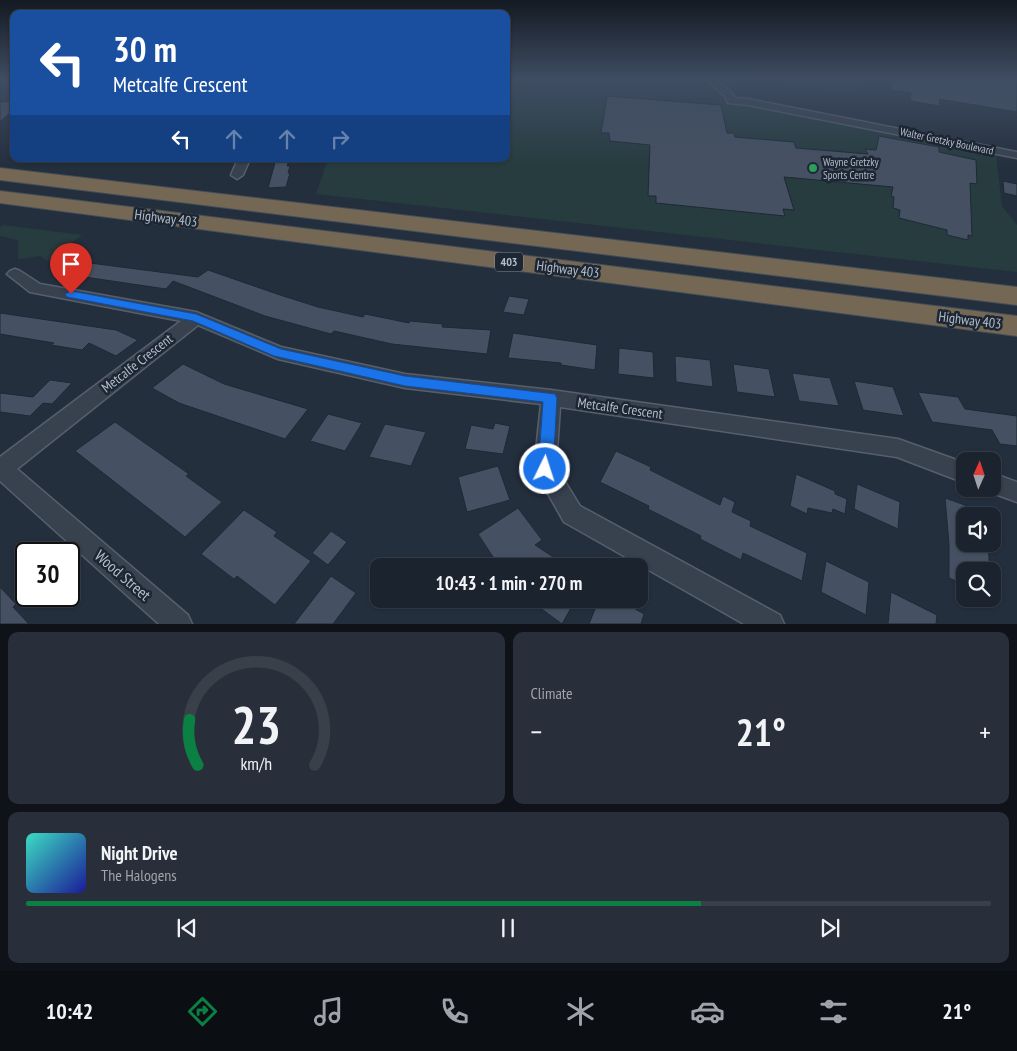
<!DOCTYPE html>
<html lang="en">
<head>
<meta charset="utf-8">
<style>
	body { margin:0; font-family:"PT Sans Narrow",sans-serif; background:#282f3a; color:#f1f3f6; height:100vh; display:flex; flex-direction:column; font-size:19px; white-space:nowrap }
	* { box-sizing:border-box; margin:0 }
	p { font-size:16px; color:#a0a4aa }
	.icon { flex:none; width:28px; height:28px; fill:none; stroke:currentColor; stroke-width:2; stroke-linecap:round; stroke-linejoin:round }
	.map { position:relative; height:624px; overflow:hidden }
	.panel { display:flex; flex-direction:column; gap:8px; padding:8px; background:#0f1319; flex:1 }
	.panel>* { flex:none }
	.top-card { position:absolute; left:10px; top:10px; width:500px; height:152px; border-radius:10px; box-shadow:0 1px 4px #0004,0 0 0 1px #39404a; background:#1a4fa0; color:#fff; overflow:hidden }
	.needle { width:32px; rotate:3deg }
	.tools { position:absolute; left:956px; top:452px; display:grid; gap:10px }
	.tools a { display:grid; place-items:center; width:45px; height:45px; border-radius:10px; background:#1b232e; box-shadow:0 1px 4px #0004,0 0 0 1px #39404a; font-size:25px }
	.speed { position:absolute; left:15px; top:542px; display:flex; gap:10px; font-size:25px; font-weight:700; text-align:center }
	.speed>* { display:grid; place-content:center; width:65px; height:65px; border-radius:50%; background:#1b232e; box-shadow:0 1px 4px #0004,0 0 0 1px #39404a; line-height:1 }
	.speed .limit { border:2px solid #111; border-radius:8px; background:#fff; color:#111 }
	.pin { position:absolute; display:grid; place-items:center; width:42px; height:42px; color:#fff; margin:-51px -21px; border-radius:50% 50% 50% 0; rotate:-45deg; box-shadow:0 0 5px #0007 }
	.pin .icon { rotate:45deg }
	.me { position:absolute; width:55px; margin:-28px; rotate:4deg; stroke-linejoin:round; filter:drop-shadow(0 0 4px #0008) }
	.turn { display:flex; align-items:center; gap:18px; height:105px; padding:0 20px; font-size:22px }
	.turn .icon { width:65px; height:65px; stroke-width:2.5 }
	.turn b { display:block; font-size:35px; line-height:42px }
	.lanes { display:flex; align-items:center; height:48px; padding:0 20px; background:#0003; justify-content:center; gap:25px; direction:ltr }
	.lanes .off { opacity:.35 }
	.big { font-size:38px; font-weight:700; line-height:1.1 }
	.panel .tile { flex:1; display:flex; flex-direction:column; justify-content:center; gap:8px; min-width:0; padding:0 18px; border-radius:10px; background:#282f3a }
	.panel .dial { align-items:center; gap:0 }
	.dial svg { height:130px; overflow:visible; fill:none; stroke:#39404a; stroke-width:7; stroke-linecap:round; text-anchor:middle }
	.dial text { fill:#f1f3f6; stroke:none }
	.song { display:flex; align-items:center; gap:15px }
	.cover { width:60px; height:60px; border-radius:8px; background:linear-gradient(135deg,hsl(170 70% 55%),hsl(240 70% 35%)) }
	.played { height:5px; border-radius:2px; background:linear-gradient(90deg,#0b8043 70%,#39404a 70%) }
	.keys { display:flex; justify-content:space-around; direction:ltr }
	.heat { display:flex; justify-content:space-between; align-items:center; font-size:28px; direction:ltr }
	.panel .tiles { flex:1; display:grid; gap:8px; grid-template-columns:1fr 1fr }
	.tile:last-child { grid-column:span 2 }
	.trip { position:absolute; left:370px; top:558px; width:278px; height:50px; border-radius:10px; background:#1b232e; box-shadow:0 1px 4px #0004,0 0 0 1px #39404a; font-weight:700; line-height:50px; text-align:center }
	.tab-bar { display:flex; height:80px; justify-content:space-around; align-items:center; background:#0b0e12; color:#a0a4aa }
	.tab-bar .icon { width:35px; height:35px }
	.tab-bar .current { color:#0b8043 }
	.tab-bar b { font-size:22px; color:#f1f3f6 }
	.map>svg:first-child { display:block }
</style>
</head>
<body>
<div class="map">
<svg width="1017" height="624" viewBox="0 0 1017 624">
	<rect width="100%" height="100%" fill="#242f3e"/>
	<path fill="#263c3f" d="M506,79H739L724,94L754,104L996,154L1002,206L1017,225V272L316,194L328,159H506Z
		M781,79H859L855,95L779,82Z
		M3,225L82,235L47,261L41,256L18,259V240L0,236V227Z"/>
	<path fill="#455162" stroke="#1f2835" d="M892,79H1017V112L939,99L940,106L910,101L911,93L891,90Z
		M607,96L721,105L727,133H734L735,137L794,142L796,148L868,154L865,149L876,150L879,136L939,147V152L976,160L977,184L970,183L972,236L968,235V240L947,235V230L899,218L900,210L893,208L894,197L891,196L893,187L784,177L794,210L783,209L785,216L656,203V196H648L650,145L610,141L609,133H601Z
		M14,101V109L0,122V102Z
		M276,159H290L287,166H290L288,173H290L286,187L268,188Z
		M1003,181L1017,184V196L1004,193Z
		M67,260L198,277L208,270L280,295L318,307L363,317L365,314L409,323L410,321L443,324L442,327L491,330L487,354L392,344L334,331L331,334L265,316L173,281L166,289L51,272Z
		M509,296L529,299L524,315L503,312Z
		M0,313L116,330L138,340L116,356L89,343L82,350L51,345L54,343L0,334Z
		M513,333L597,345L595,370L561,365V363L508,358Z
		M619,348L653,352L654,378L618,374Z
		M675,356L710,360L713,387L676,382Z
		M183,364L224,384L308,409L285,439L179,403L152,388Z
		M733,364L769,369L775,397L737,392Z
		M792,373L830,378L839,406L799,401Z
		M50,380L72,383L52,404L43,403L30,416L0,412V393L33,397Z
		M854,381L893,387L904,416L863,410Z
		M918,392L958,397L965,409L1017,416V446L1000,444L992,430L932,422Z
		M328,414L362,423L345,451L310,441Z
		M115,422L189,474L186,476L222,502L185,537L75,451Z
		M495,423L510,426L503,454L465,449L471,425L493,429Z
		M385,424L426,432L411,466L369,457Z
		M616,451L651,467L650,470L720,505L723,496L735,502L732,512L751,521L750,526L807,553L802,581L743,553L741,560L700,539L701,536L648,509L649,506L600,482Z
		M498,466L510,500L467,512L458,477Z
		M796,474L835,491V494L847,499L845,514L833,509L832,513L808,508L807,514L790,506Z
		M857,484L900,502L898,529L854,509Z
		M945,498L993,515L965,516V544H988L990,571H965V585L949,578V544Z
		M518,508L542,540L535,545L567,566H499L478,534Z
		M244,510L277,532L274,536L311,561L275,605L237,576L234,579L201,554Z
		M331,531L347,542L328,565L312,553Z
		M826,561L869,582L866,615L821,592Z
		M331,576L356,593L333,624H294Z
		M0,587L16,604L13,607L29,624H0Z
		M891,592L937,615L936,624H888Z
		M528,599H576L562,624Z
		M599,599H618L644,614L641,624H589Z"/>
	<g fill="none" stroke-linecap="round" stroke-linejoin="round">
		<g stroke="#565f6c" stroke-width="3">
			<path id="minor" d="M705,79H714L732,93L735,98L748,99L1017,152V158L748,105L728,103L725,96Z
				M238,159H250L243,175L237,179L231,175Z
				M15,269L20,271L40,284L196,312L281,347L405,374L551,390L898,439L965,463V483L897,457L560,407L556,467L580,506L780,615L784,624H744L564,522L534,469L541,404L405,388L278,359L198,325L17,469L188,615L192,624H159L0,481V457L181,321L30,292L7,274L10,271Z
				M992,473L1017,482V502L984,490L992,489Z"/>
		</g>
		<g stroke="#434c59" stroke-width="2">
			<path id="motorway" d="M0,168L1017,287V305L0,180Z
				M0,191L1017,316V336L0,203Z"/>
		</g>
		<use href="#minor" fill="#38414e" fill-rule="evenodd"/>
		<use href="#motorway" fill="#746855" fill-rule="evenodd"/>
	</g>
	<linearGradient id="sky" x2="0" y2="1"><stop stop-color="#141a22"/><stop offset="0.48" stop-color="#3f4d63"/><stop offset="1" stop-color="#3f4d63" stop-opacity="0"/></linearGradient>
	<rect width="1017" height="166" fill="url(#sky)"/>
	<path fill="#1a73e8" stroke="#114b97" d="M71,291L196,314L281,349L405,376L555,394L557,398L553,469L551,474L545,476L540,474L538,469L543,402L405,386L274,356L193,321L67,297L65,294Z"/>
	<circle fill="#2e9e5b" stroke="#1d2633" stroke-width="2" cx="813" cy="168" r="5"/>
	<g text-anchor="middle" stroke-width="5" stroke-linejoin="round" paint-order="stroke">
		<g font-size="11" fill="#b4bcc9" stroke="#1d2633">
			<text transform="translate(947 141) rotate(12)" y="4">Walter Gretzky Boulevard</text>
		</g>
		<g font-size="11" fill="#b4bcc9" stroke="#1d2633" text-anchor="start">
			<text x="823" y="166">Wayne Gretzky<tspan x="823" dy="13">Sports Centre</tspan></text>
		</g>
		<rect fill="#1d2633" stroke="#878f9c" stroke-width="1" x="495" y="252.5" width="28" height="19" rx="4"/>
		<g font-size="12" font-weight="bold" fill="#b4bcc9">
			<text x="509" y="266">403</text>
		</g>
		<g font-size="14" fill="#b4bcc9" stroke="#1d2633">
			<text transform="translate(166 218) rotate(7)" y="5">Highway 403</text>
			<text transform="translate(568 269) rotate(7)" y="5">Highway 403</text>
			<text transform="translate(970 320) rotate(7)" y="5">Highway 403</text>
			<text transform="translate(137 363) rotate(-38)" y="5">Metcalfe Crescent</text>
			<text transform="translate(620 408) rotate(8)" y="5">Metcalfe Crescent</text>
		</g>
		<g font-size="16" fill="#b4bcc9" stroke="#1d2633">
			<text transform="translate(123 575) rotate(41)" y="6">Wood Street</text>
		</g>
	</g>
</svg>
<div class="tools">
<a><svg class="needle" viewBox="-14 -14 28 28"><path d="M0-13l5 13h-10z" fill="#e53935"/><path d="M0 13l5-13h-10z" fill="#a0a4aa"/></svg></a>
<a><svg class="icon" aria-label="sound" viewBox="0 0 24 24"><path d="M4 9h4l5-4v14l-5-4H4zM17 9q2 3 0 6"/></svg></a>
<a><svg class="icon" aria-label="search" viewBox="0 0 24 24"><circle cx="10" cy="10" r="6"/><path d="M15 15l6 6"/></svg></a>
</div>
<div class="speed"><div class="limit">30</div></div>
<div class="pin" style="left:71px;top:294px;background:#d93025"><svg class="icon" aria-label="arrive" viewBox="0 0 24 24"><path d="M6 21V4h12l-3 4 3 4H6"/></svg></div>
<svg class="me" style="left:545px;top:469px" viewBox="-20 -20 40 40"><circle r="17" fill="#1a73e8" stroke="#fff" stroke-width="3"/><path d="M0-11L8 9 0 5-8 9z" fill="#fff"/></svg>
<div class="trip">10:43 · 1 min · 270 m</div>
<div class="top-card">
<div class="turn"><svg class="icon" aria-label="left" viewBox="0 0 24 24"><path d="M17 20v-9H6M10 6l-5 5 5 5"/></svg><div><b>30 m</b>Metcalfe Crescent</div></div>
<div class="lanes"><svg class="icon" aria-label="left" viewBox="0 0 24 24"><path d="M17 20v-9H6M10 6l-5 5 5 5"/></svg><svg class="icon off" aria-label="ahead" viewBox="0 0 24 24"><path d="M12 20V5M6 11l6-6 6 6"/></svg><svg class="icon off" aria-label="ahead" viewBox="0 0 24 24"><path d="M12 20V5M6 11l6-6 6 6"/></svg><svg class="icon off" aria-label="right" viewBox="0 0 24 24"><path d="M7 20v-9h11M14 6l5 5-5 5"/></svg></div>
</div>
</div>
<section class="panel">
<div class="tiles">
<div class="tile dial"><svg viewBox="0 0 100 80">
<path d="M14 69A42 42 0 1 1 86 69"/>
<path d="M14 69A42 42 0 0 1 9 41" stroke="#0b8043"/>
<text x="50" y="56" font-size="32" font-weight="700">23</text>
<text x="50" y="72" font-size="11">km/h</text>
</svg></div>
<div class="tile"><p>Climate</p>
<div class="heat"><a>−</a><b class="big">21°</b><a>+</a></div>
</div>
<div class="tile">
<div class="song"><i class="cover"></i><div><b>Night Drive</b><p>The Halogens</p></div></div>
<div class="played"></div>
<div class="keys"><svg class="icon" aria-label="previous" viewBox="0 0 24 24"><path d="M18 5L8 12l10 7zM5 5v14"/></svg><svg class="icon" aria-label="pause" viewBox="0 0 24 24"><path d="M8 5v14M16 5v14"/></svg><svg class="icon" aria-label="next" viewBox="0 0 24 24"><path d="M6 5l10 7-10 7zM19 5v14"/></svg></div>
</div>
</div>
</section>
<nav class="tab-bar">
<b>10:42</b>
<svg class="icon current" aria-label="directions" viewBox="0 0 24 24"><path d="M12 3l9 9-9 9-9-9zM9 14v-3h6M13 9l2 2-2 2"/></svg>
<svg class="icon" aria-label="music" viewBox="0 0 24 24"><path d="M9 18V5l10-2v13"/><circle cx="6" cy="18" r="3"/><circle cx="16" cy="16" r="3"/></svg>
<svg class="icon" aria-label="phone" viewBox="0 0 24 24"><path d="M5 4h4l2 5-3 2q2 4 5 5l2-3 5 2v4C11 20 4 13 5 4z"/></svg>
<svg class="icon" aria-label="climate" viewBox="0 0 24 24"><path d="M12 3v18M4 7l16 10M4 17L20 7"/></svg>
<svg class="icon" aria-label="car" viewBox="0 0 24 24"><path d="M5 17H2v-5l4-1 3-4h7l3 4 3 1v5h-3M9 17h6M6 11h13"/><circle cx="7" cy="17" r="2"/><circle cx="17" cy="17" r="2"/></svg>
<svg class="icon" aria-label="filters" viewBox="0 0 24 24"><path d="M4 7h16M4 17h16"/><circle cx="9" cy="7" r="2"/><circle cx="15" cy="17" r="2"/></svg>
<b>21°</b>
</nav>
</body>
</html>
